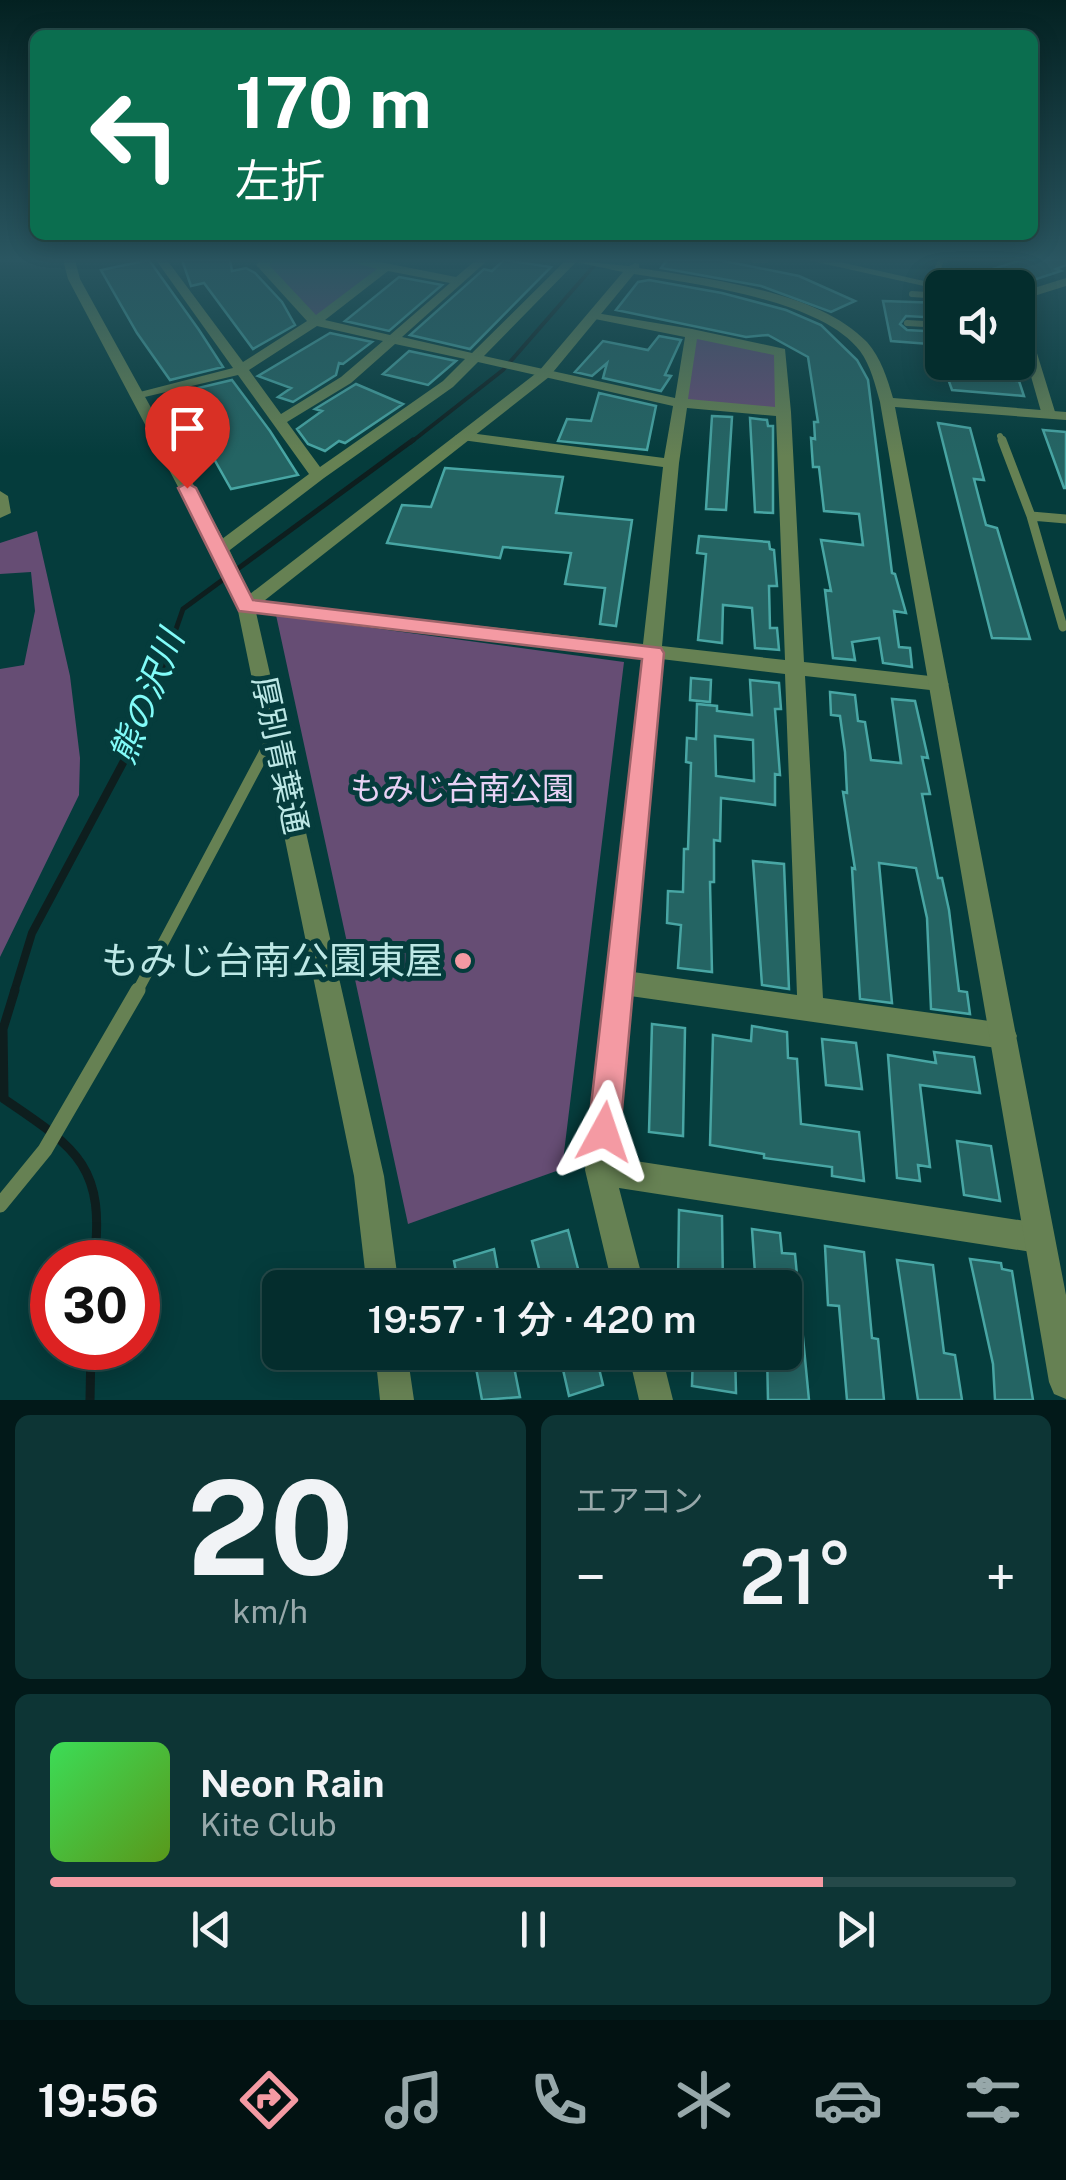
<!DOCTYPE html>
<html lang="ja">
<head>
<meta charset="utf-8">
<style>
	body { margin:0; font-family:"Public Sans","Noto Sans JP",sans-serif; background:#0d3535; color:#f1f3f6; height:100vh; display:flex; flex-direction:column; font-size:38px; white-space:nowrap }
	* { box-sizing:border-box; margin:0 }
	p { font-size:32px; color:#97a8aa }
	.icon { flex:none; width:55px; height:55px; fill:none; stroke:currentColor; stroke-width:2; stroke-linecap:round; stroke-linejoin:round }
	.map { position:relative; height:1400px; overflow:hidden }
	.drawer { display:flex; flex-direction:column; gap:15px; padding:15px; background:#021919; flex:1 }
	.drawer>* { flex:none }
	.hud { position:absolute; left:30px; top:30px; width:1008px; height:210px; border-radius:15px; box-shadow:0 5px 25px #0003,0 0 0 2px #254949; background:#0b6e4f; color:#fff; overflow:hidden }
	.buttons { position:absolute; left:925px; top:270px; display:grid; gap:20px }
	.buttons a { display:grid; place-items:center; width:110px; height:110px; border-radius:15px; background:#042d2d; box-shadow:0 5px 25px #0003,0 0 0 2px #254949; font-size:50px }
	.speed { position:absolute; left:30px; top:1240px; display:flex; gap:20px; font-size:50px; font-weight:700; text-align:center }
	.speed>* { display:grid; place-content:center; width:130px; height:130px; border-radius:50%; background:#042d2d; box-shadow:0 5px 25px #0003,0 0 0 2px #254949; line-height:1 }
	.speed .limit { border:15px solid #d22; background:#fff; color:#111 }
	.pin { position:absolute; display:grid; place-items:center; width:85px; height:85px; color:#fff; margin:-102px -42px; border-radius:50% 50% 50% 0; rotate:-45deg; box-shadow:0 0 10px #0007 }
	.pin .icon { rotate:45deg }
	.me { position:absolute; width:110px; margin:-55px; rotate:5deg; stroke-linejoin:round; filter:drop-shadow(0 0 8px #0008) }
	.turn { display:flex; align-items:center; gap:35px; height:210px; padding:0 40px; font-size:45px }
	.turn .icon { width:130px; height:130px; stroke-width:2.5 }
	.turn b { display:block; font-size:70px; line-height:85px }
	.big { font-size:75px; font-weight:600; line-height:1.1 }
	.drawer .card { flex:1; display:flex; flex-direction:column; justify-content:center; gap:15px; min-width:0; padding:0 35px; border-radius:15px; background:#0d3535 }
	.drawer .dial { align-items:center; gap:0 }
	.dial b { font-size:130px; line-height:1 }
	.song { display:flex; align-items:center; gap:30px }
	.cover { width:120px; height:120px; border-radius:15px; background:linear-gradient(135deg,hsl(130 70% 55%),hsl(90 70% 35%)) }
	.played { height:10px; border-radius:5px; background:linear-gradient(90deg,#f49aa3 80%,#254949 80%) }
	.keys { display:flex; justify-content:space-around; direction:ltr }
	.heat { display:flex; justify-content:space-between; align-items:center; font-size:55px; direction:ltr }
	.drawer .tiles { flex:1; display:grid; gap:15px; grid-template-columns:1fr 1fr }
	.card:last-child { grid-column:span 2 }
	.trip { position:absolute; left:262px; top:1270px; width:540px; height:100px; border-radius:15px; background:#042d2d; box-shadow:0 5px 25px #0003,0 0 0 2px #254949; font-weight:600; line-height:100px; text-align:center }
	.tabs { display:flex; height:160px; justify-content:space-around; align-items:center; background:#021212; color:#97a8aa }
	.tabs .icon { width:70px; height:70px }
	.tabs .current { color:#f49aa3 }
	.tabs b { font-size:45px; color:#f1f3f6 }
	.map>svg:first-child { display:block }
</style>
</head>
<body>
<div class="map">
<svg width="1066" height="1400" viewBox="0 0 1066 1400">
	<rect width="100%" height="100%" fill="#053c3c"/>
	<path fill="#664d74" d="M269,260H350L386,267L315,322L262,265Z
		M692,333L780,352L784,412L680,403Z
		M37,531L70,676L80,758L79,795L0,957V669L24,665L35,611L31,572L0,574V543Z
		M276,615L624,662L562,1169L408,1224Z"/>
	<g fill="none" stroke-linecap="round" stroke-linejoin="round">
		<path stroke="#0e1e1e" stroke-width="4" d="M410,443L503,370L599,260"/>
		<path stroke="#0e1e1e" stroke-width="5" d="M158,681L183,609L413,440"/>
		<path stroke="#0e1e1e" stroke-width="8" d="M14,992L32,933L140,731L159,678"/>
		<path stroke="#0e1e1e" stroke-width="9" d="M15,990L3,1029L4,1099C78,1149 106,1167 94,1262
			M90,1400L91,1348"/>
	</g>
	<path fill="#246463" stroke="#48a6a4" stroke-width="2.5" fill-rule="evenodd" d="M149,260L199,330L223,367L170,380L137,333L101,270Z
		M182,260H230L232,271L246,268L255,273L282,302L295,325L253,349L204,283L191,286Z
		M504,260L551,267L470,349L410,335L484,269L492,271Z
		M667,260H719L799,276L855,301L831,312L761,286L661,268Z
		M1022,260H1066V265L1056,269L1061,271L1012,287L976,274Z
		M399,277L442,285L389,331L345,321Z
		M649,280L722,293L786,310L821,325L857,360L868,380L892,573L895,574L906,613L894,611L899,647L910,648L912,667L883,663L879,638L852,642L855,660L833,658L825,590L831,591L821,540L863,545L859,514L824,511L819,467H813L811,438L815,439L814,422H818L808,357L768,335L746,337L616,310L638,282Z
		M883,301L942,303V318L906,316L900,324L907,330L942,332V345L891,341Z
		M330,333L372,342L343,364L339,363L336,375L293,402L278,397L291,388L258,376Z
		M659,336L681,340L665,375L671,376L661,391L603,378L607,363L592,376L575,372L603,341L648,350Z
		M409,351L456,361L428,385L383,374Z
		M947,376L1019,381L1024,396L952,390Z
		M232,380L270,431L298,475L231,489L177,393Z
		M356,384L403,404L345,443L339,441L325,451L308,444L297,429L322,411L315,409Z
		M599,393L656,406L647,450L558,441L567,419L591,421Z
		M712,416L732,417L726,510L706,509Z
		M750,418L767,420L768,426H773V513L755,512Z
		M938,423L970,428L984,480L974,479L986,525L997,528L1030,639L992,638Z
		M1043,430L1066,432V488H1064Z
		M445,468L563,477L556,513L632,520L616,626L600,624L605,588L565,584L571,553L503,547L500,558L387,543L402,505L431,507Z
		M699,536L769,542L770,549L774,550L777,586H769L770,628H777L779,650L755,648L752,608L723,605L722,643L698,640L706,554L697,553Z
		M691,678L711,680L710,702L690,700Z
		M750,680L779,683L781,709H775L780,775L775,774V805L721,798L720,841L714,840V882H710L712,972L678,968L681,925L667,923L668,891L683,892L684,849H688L691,763L686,762L687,738L696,739L697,704L717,706V711L752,715ZM715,736L753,740L754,781L716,776Z
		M830,692L855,695L858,721L865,722L871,760L901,763L892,699L915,701L928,758L922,757L930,794H922L938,878H942L949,910L959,991L967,992L970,1014L931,1009L927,918L916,868L879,863L892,1003L860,999L852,868L855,869L843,792L847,793L845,752L840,716L831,715Z
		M753,861L784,864L789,989L762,985Z
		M652,1024L685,1028L683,1136L649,1132Z
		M752,1026L787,1032L788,1058L797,1059L801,1124L859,1132L864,1181L832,1176V1167L764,1158V1154L710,1145L713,1035L751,1041Z
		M822,1039L856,1043L862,1089L826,1085Z
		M934,1052L974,1057L980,1093L920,1085L930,1167L918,1165L920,1181L897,1178L888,1055L936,1063Z
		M957,1141L991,1146L1000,1201L964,1195Z
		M679,1210L722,1216L723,1288L678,1285Z
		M752,1229L780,1233L782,1253L795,1254L809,1400H768L767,1352H785V1288H756Z
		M568,1230L583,1288H544L532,1241Z
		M825,1246L864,1252L872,1338L878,1339L884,1400H847L839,1306L828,1305Z
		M494,1249L501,1288H459L454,1261Z
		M970,1259L1001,1263L1002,1269L1012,1271L1033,1400H995L993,1364Z
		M897,1260L933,1265L944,1353L955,1355L962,1400H918Z
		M473,1352H511L520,1397L482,1400Z
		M559,1352H595L603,1385L569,1396Z
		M693,1352H735L736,1393L692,1386Z"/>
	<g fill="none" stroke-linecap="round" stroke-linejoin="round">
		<path stroke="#668153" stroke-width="6" d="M754,260H766
			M932,284L941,260
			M912,294L942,296
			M907,323L942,325
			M955,366L1037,373
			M1000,436L1003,443"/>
		<path stroke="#668153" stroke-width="9" d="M1002,440L1031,516L1063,627
			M1031,516L1066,519"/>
		<path stroke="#668153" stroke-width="11" d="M137,992L272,738"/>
		<path stroke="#668153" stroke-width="15" d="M0,1205L45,1150L138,990"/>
		<path fill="#668153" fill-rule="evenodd" d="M156,260H167L243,362L307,321L258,267L256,265L261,260H274L269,265L316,315L377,269L345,260H370L456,277L476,260H488L402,337L472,353L566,260H578L484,356L675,398L685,337L590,318V312L692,329L785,349L791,412L804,662L939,677L949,684L939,691L805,676L823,998L1004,1023L1013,1027L1017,1036L1013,1045L1004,1049L630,996L616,1158L1038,1223L1049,1227L1053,1238L1049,1249L1038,1253L619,1188L645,1288H613L585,1170L642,657L246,612L237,606L246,600L643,644L663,467L462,440L455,436L462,432L664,458L673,406L478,362L453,387L324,478L226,553H214V545L309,474L238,375L132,400V394L233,368ZM388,271L450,283L390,335L325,320ZM317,326L383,341L341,377L281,414L249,370ZM697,339L774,355L775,407L688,399ZM395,344L465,359L443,381L320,467L287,422L351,383ZM687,408L776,416L785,660L662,646L679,463ZM661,659L785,674L797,995L633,972Z
			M807,260H831L955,288H942V290Z
			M1066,278V286L1018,301V293Z
			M1018,307L1024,311L1056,415L1054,418L1042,415L1018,331Z
			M0,491L8,496L11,513L0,518Z
			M628,1352H661L673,1400H639Z"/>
		<path fill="#668153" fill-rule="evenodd" d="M63,260H75L80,279L229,549L250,594L539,371L623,272L566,260L629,266L635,263L639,264V268C707,279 817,290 867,342C881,358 887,378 893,398L1066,412V420L895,407L1066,1295V1399L1054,1394L1049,1382L880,402C875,385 871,366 860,351C821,300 696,284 634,274L549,377L255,608L384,1176L399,1288H367L354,1176L237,606L211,549L68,279Z
			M375,1352H407L414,1400H380Z"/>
	</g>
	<linearGradient id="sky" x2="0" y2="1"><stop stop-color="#032121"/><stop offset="0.57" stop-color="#2a5661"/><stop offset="1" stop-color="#2a5661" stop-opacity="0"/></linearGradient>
	<rect width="1066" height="456" fill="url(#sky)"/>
	<path fill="#f49aa3" stroke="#9f646a" stroke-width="2.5" d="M187,483L196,488L253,600L661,648L664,653L620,1132L615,1144L604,1149L593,1144L588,1132L642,659L239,611L178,488Z"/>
	<circle fill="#f49aa3" stroke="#053c3c" stroke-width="4" cx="463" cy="961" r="10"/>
	<g text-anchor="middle" stroke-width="10" stroke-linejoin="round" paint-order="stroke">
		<g font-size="32" fill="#bde8e6" stroke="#053c3c">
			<text transform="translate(280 755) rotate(78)" y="11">厚別青葉通</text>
		</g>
		<g font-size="32" fill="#e9d2f6" stroke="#053c3c">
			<text x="462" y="800">もみじ台南公園</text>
		</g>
		<g font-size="35" font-style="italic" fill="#81fbf8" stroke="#053c3c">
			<text transform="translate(147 697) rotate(-68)" y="12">熊の沢川</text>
		</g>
		<g font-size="38" fill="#bde8e6" stroke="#053c3c" text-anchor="end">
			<text x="443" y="974">もみじ台南公園東屋</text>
		</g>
	</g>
</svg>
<div class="buttons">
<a><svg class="icon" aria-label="sound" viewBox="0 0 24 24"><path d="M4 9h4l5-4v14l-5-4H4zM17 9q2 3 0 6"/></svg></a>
</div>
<div class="speed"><div class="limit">30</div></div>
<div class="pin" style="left:187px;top:488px;background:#d93025"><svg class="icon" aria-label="arrive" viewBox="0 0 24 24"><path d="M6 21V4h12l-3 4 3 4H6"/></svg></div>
<svg class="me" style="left:604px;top:1132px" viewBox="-20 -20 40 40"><path d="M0-17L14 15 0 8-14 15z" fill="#f49aa3" stroke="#fff" stroke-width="4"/></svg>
<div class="trip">19:57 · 1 分 · 420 m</div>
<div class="hud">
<div class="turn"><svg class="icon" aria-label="left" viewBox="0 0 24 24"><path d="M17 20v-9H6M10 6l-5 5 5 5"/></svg><div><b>170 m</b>左折</div></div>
</div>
</div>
<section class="drawer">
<div class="tiles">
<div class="card dial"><b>20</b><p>km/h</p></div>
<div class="card"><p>エアコン</p>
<div class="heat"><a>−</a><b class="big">21°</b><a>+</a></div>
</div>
<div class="card">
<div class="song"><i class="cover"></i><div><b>Neon Rain</b><p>Kite Club</p></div></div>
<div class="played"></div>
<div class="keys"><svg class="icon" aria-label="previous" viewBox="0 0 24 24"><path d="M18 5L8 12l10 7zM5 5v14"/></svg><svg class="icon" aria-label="pause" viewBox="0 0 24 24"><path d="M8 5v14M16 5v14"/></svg><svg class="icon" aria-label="next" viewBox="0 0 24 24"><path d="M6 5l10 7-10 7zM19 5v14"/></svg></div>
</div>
</div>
</section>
<nav class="tabs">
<b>19:56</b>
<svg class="icon current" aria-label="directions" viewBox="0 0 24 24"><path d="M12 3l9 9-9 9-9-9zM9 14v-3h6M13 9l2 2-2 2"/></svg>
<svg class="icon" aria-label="music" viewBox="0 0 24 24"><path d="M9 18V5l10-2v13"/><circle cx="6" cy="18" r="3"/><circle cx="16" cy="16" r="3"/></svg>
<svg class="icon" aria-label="phone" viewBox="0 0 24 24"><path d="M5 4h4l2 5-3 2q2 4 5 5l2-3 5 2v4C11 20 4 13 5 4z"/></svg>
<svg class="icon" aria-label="climate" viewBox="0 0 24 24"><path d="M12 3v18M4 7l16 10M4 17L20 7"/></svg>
<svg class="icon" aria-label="car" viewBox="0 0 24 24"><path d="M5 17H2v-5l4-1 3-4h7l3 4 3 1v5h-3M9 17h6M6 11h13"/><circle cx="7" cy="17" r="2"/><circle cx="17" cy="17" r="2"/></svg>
<svg class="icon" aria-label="filters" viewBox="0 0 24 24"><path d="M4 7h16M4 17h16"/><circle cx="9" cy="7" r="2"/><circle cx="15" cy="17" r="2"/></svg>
</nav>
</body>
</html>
